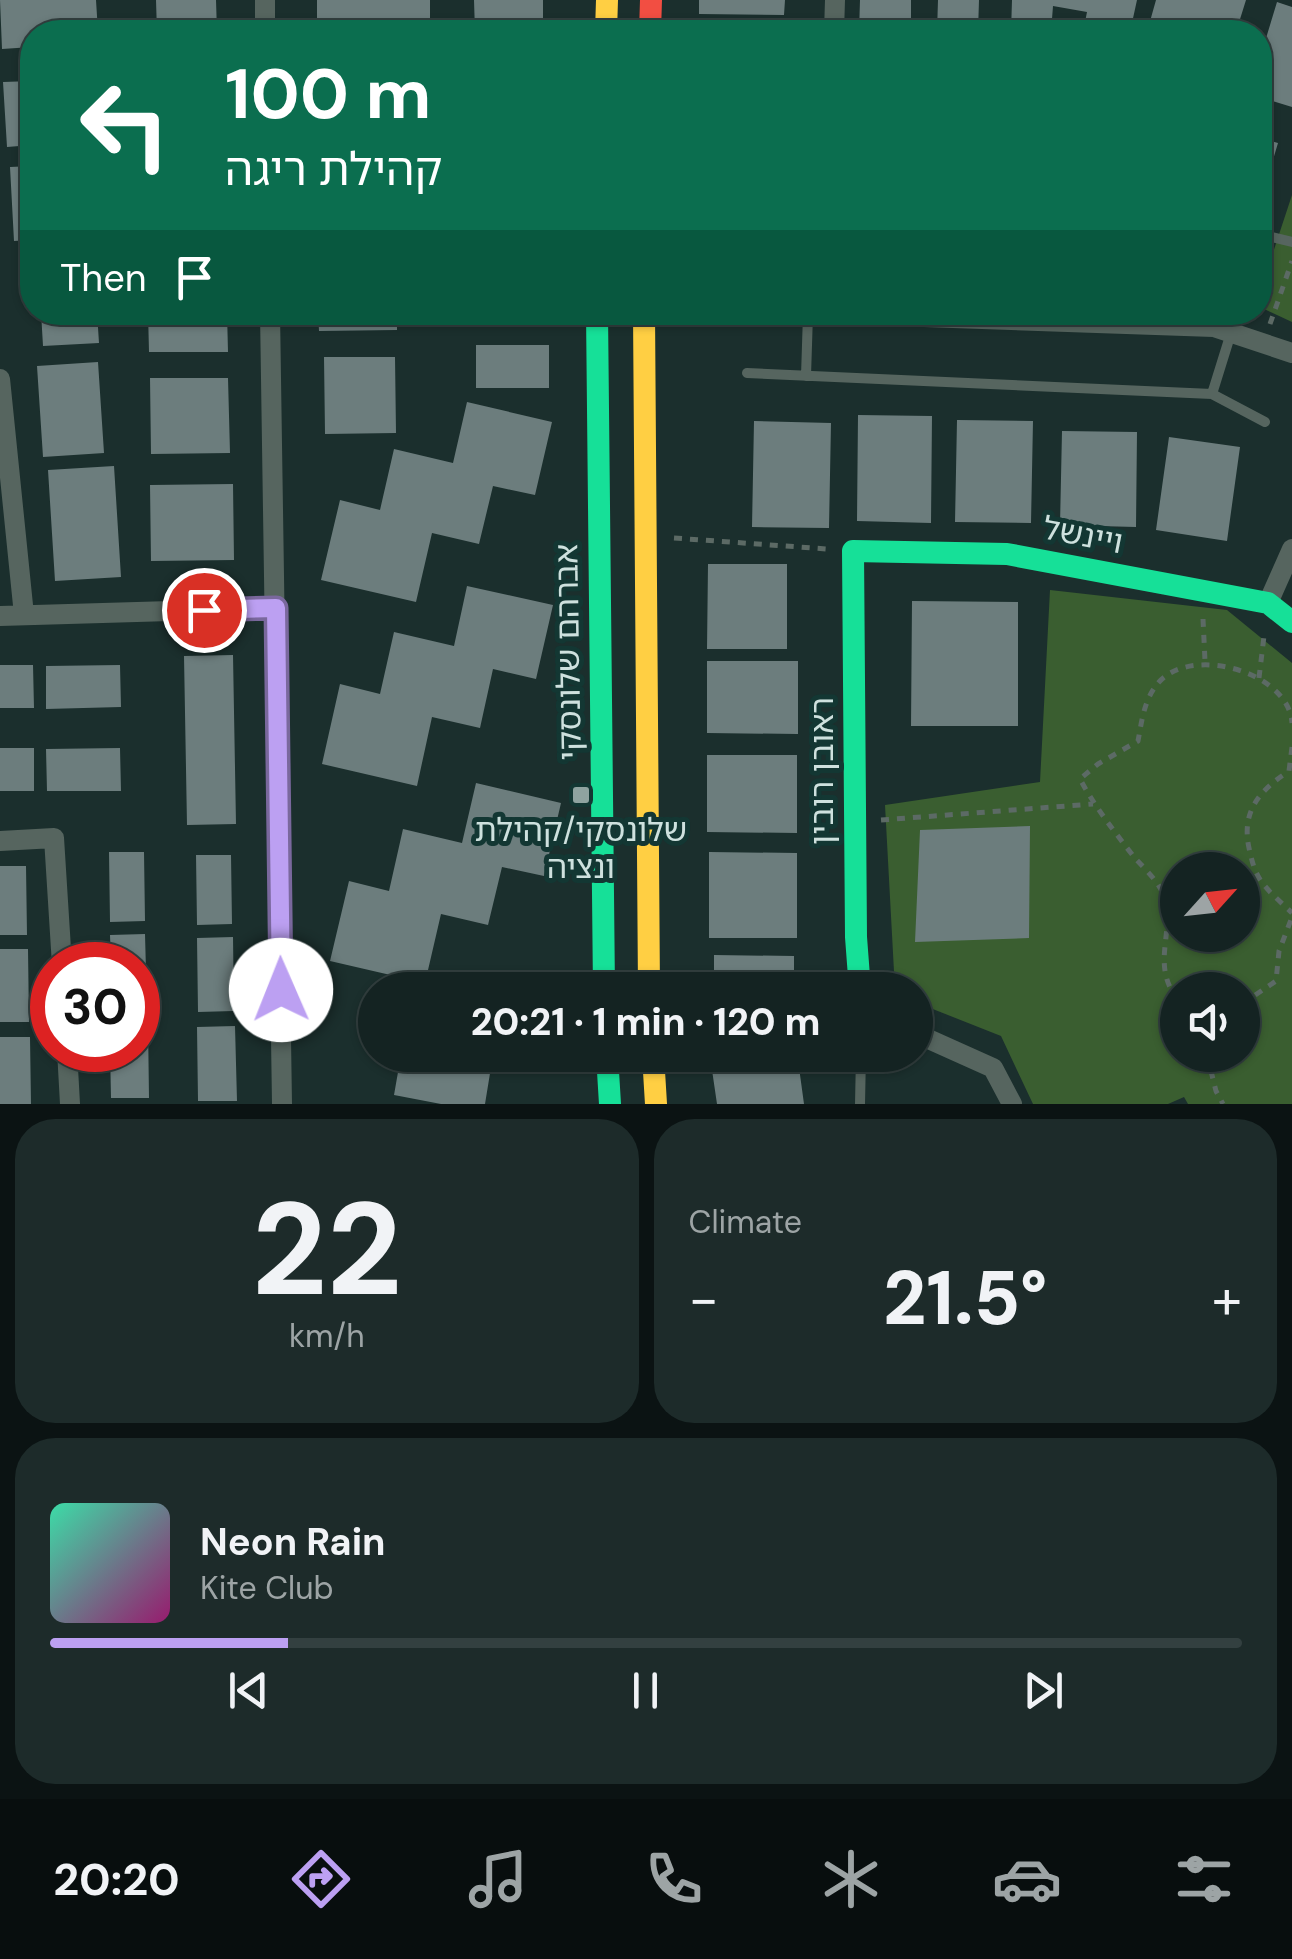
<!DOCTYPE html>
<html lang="en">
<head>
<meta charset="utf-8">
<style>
	body { margin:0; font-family:"DM Sans","Noto Sans Hebrew",sans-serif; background:#1d2b2a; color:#f1f3f6; height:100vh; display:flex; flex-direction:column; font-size:38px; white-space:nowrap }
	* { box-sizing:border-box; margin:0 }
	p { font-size:32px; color:#9da4a5 }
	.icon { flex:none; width:55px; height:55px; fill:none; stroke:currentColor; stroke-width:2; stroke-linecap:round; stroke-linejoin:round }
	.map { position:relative; height:1104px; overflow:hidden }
	.side { display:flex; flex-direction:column; gap:15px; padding:15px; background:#0b1313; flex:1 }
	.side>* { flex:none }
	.guide { position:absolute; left:20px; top:20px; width:1252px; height:305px; border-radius:40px; box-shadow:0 2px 8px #0004,0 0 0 2px #334040; background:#0b6e4f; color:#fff; overflow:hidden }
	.needle { width:65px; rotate:63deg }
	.buttons { position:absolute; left:1160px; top:852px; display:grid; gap:20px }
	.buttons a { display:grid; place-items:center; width:100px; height:100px; border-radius:50%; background:#142322; box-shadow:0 2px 8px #0004,0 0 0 2px #334040; font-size:50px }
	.speed { position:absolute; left:30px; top:942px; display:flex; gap:20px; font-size:50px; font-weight:700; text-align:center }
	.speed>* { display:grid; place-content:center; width:130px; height:130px; border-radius:50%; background:#142322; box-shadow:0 2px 8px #0004,0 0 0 2px #334040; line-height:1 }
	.speed .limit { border:15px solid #d22; background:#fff; color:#111 }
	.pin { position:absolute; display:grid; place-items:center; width:85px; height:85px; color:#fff; margin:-42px; border:5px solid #fff; border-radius:50%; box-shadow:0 2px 10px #0007 }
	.me { position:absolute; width:110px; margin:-55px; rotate:359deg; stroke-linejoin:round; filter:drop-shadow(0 0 8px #0008) }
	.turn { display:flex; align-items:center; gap:35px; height:210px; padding:0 40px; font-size:45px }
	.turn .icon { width:130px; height:130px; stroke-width:2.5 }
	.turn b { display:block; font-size:70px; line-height:85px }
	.then { display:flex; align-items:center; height:95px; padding:0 40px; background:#0003; gap:20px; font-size:38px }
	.big { font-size:75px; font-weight:800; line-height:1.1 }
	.side .tile { flex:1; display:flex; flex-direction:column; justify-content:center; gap:15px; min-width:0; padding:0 35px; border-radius:40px; background:#1d2b2a }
	.side .dial { align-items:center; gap:0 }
	.dial b { font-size:130px; line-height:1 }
	.song { display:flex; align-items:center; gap:30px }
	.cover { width:120px; height:120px; border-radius:15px; background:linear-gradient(135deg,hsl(160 70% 55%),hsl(320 70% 35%)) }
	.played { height:10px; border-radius:5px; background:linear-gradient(90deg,#bca0f2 20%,#334040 20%) }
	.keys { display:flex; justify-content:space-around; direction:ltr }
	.heat { display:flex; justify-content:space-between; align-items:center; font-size:55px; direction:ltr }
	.side .tiles { flex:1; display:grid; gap:15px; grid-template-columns:1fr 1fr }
	.tile:last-child { grid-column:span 2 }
	.trip { position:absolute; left:358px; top:972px; width:575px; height:100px; border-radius:50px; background:#142322; box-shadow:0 2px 8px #0004,0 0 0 2px #334040; font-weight:800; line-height:100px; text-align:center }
	.dock { display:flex; height:160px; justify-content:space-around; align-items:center; background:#080e0e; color:#9da4a5 }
	.dock .icon { width:70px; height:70px }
	.dock .active { color:#bca0f2 }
	.dock b { font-size:45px; color:#f1f3f6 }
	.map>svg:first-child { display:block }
</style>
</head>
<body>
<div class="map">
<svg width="1292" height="1104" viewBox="0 0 1292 1104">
	<rect width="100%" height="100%" fill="#1b2f2d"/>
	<path fill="#3a5e30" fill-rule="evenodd" d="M1292,195V322L1260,307V292Z
		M1050,590L1227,610L1292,663V1104H1188L1184,1097L1168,1104H1033L1001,1036L915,1002V990H895L885,805L1040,782ZM1178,870H1242V935H1178ZM1178,990H1242V1055H1178Z"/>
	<path fill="#6c7d7d" d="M0,0H96L98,32H32V47L2,49Z
		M156,0H216L217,32H157Z
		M317,0H430V32H317Z
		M474,0H543V32H475Z
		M699,0H785L784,15L699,14Z
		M860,0H911V32H859Z
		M938,0H979L978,32H937Z
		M1012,0H1137L1130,32H1083L1087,12L1053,6L1051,32H1011Z
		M1156,0H1246L1236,32H1147Z
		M1277,2L1292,7V107L1260,97V58Z
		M32,81V145L7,147L3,82Z
		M1260,138L1278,143L1261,200H1260Z
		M32,166V240L14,241L10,167Z
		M41,312H97L99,343L43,346Z
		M148,312H227L228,352H149Z
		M318,312H397V330L319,331Z
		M476,345H549V388H476Z
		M324,357H395L396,433L325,434Z
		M98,362L104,453L43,457L37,366Z
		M150,378H228L230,453L151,454Z
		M467,402L552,422L535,495L493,486L479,544L432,533L416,602L321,580L340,500L380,510L394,449L453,463Z
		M858,415L932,416L931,523L857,521Z
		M957,420L1033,421L1031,523L955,522Z
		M754,421L831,423L829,528L752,527Z
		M1062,431L1137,432L1136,527L1060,525Z
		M1169,437L1240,447L1227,541L1156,530Z
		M114,466L121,577L55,581L48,470Z
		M233,484L234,560L151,561L150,485Z
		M708,564H787V649H707Z
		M467,586L553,605L536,679L493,669L480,728L432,717L417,786L322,764L340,684L380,694L394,632L454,646Z
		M912,601L1018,602V726H911Z
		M233,655L236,824L187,825L184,656Z
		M707,661H798V734L707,733Z
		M0,665H33L34,708H0Z
		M120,665L121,707L46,709V666Z
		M0,748H34V791H0Z
		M120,748L121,791H47L46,749Z
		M707,755H797V833L707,832Z
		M476,783L561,803L544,876L502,867L488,925L441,914L425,983L330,961L349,881L389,891L403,829L462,843Z
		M1030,826L1029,938L915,942L920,830Z
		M109,852H144L145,921L110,922Z
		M709,852L797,853V938H709Z
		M196,855H231L232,924L197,925Z
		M0,866H26L27,935H0Z
		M145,934L147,1008H138V965H111L110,935Z
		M233,937L234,1011L198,1012L197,938Z
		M0,949H28L29,1022H0Z
		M714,955L794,956V990H714Z
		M138,1023H148L149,1098H111L110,1050H138Z
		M235,1026L237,1101H198L197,1027Z
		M0,1037H30L31,1104H0Z
		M401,1055H493L485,1104H441L394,1095Z
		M798,1060L804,1104H717L712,1070Z"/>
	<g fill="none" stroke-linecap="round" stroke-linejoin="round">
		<path stroke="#5c6a65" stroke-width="5" stroke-dasharray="8 8" stroke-linecap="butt" d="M1270,324L1292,261
			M674,538L827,549
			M1203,619L1205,661
			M1259,678L1264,636
			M1292,747L1289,771C1260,790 1241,811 1249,848C1252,862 1255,874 1264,885C1272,895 1283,904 1292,913
			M881,820L1093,804
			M1178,1000C1149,963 1177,932 1163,894C1158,881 1144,868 1134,857C1114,831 1095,807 1080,779L1098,764L1138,741C1142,720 1144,699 1159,682C1192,645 1289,672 1292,723
			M1242,1004L1276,981L1279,951L1292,917
			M1207,1055L1216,1091L1223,1104"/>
		<path stroke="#56655f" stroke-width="10" d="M1263,235L1292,242
			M747,373L1212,394L1265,422
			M806,376L808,314
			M1212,394L1231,333
			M860,1104L861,1055"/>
		<path stroke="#56655f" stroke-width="20" d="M265,0V32
			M834,32L835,0
			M270,312L282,1104
			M637,312L808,313L1214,327L1292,353
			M0,379L24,615
			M1268,603L1292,549
			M0,616L276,608
			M0,841L54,838L62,965
			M915,1033L993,1068L1012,1104
			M67,1050L70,1104"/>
		<path stroke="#16e098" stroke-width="22" d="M597,312L604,990
			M860,990L856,937L853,551L1007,554L1268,603L1292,622
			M607,1055L610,1104"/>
		<path stroke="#ffcf43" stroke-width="22" d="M606,32L607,0
			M644,312L649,990
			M653,1055L656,1104"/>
		<path stroke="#f24e42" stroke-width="22" d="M650,32L651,0"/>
	</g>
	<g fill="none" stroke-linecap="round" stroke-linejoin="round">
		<g stroke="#7a689d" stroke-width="25">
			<path id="route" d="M204,610L276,608L281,990"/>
		</g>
		<use href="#route" stroke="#bca0f2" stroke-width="18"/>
	</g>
	<rect fill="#8fa3a0" stroke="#133733" stroke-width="4" x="571" y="785" width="20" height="20" rx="5"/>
	<g text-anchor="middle" stroke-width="10" stroke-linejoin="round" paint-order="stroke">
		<g font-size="32" fill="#cee1de" stroke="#133733">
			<text transform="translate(1083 535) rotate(11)" y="11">ויינשל</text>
			<text transform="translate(568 652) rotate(-91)" y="11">אברהם שלונסקי</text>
			<text transform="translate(822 771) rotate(-90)" y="11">ראובן רובין</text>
		</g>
		<g font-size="32" fill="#cee1de" stroke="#133733">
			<text x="581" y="841">שלונסקי/קהילת<tspan x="581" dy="37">ונציה</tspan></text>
		</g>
	</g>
</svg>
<div class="buttons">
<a><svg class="needle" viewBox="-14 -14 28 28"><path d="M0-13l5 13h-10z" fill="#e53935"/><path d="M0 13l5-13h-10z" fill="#9da4a5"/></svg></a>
<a><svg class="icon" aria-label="sound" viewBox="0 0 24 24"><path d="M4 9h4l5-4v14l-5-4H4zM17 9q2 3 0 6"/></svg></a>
</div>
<div class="speed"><div class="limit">30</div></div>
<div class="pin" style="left:204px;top:610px;background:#d93025"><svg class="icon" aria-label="arrive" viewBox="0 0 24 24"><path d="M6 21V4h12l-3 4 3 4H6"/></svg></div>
<svg class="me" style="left:281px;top:990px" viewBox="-20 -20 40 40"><circle r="19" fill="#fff"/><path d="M0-13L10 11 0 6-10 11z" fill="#bca0f2"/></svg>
<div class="trip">20:21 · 1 min · 120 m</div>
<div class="guide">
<div class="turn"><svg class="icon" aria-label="left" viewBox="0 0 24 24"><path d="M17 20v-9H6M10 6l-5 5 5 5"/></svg><div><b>100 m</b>קהילת ריגה</div></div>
<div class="then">Then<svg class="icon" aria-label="arrive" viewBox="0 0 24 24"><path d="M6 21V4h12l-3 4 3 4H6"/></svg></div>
</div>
</div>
<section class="side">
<div class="tiles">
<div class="tile dial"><b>22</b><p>km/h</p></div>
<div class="tile"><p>Climate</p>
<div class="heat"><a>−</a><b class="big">21.5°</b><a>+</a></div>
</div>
<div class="tile">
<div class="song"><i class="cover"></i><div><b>Neon Rain</b><p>Kite Club</p></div></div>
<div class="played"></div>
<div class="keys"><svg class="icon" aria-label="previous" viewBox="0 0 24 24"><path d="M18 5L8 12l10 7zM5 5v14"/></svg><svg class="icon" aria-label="pause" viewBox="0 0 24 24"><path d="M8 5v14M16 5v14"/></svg><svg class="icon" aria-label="next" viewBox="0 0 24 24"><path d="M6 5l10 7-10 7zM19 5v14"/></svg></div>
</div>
</div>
</section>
<nav class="dock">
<b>20:20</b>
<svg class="icon active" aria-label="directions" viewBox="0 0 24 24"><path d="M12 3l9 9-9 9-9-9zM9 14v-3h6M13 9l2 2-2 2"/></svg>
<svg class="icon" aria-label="music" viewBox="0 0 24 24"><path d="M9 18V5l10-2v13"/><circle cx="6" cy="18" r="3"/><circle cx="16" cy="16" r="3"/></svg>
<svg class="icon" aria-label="phone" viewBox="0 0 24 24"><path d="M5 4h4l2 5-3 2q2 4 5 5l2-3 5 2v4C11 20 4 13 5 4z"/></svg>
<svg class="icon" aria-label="climate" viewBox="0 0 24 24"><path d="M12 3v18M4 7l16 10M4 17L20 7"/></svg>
<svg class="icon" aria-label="car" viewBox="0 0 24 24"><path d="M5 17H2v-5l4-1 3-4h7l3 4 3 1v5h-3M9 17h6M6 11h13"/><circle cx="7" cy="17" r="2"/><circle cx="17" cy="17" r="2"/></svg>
<svg class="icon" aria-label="filters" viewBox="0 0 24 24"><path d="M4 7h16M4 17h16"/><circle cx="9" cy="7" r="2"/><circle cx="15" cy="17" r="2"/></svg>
</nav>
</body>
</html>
